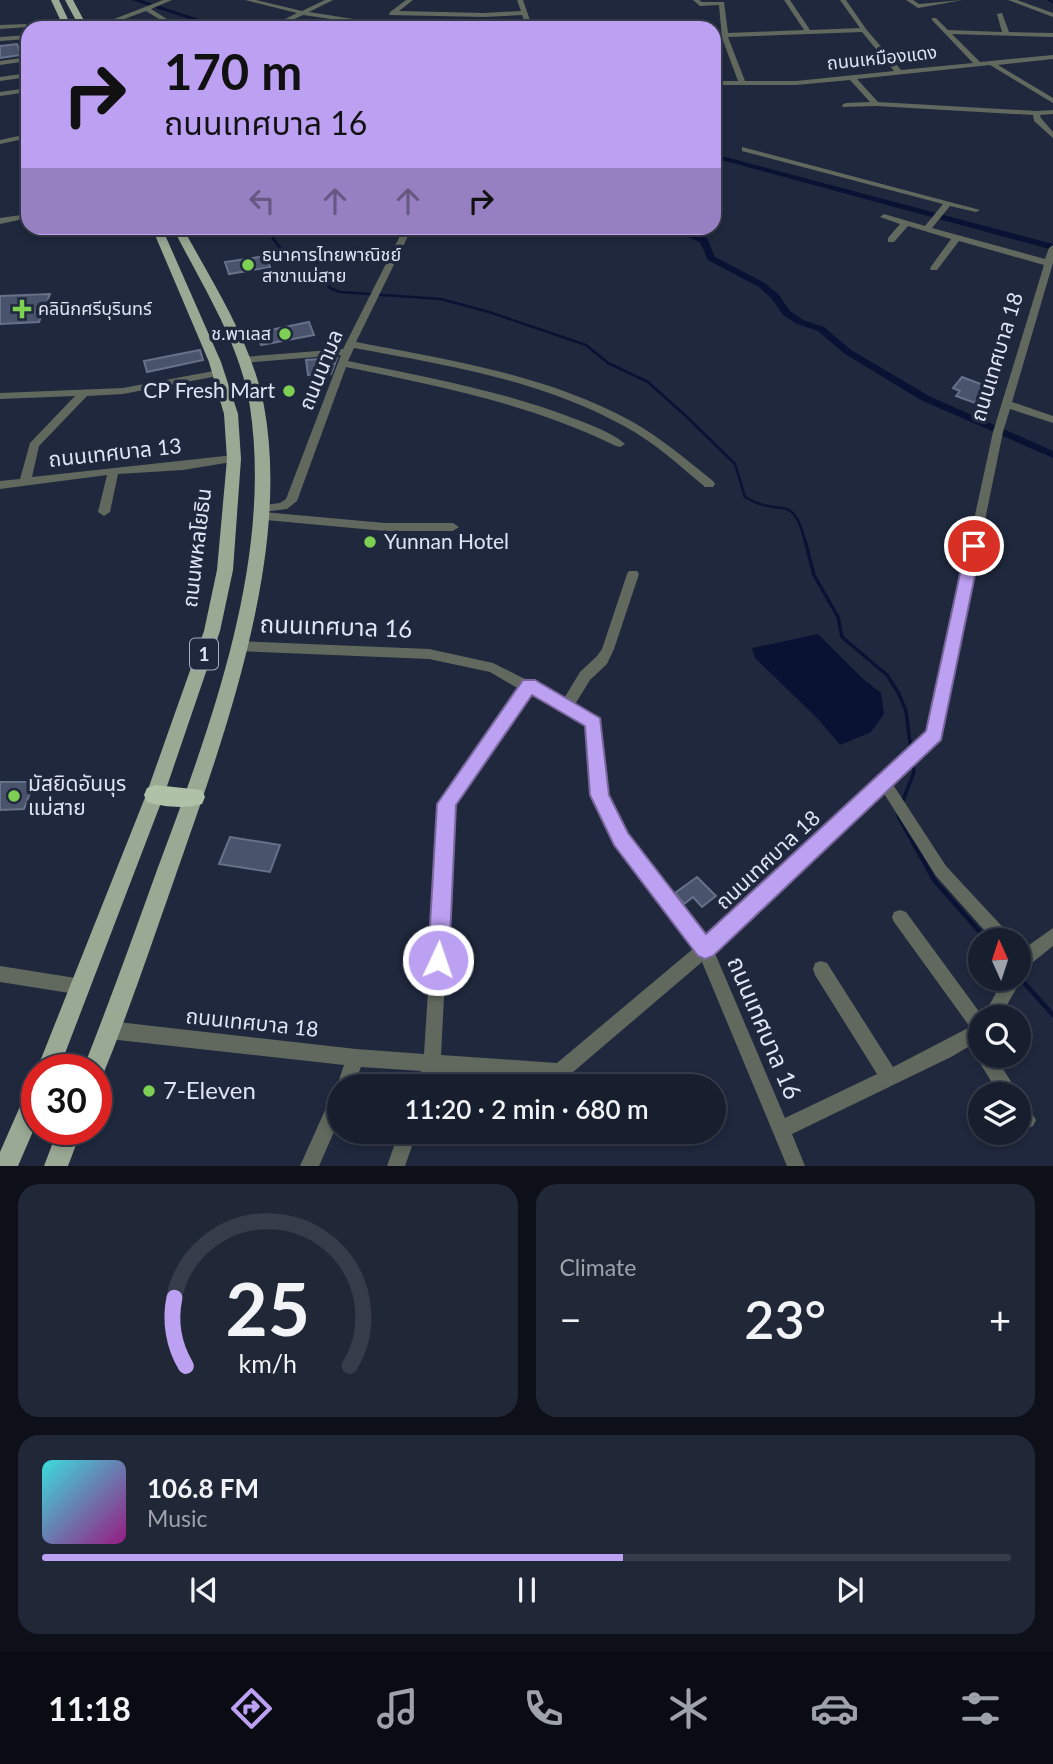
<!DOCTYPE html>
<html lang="en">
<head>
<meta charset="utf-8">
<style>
	body { margin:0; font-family:Lato,"Noto Sans Thai",sans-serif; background:#202736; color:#f1f3f6; height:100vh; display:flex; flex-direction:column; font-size:26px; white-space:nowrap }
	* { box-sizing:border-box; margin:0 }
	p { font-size:23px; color:#9ea2aa }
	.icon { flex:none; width:38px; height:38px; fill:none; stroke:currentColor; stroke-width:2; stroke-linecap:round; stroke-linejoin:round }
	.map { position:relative; height:1166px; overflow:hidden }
	.details { display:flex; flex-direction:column; gap:18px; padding:18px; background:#0d1019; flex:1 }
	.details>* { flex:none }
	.banner { position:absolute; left:21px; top:21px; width:700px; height:214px; border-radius:21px; box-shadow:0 4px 10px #0003,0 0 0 2px #363c4a; background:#bca0f2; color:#111; overflow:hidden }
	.needle { width:46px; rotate:357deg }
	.tools { position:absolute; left:968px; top:928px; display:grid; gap:14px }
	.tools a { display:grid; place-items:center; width:63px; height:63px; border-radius:50%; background:#171e2e; box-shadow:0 4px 10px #0003,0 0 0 2px #363c4a; font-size:35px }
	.speed { position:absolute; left:21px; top:1054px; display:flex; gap:14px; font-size:35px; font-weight:700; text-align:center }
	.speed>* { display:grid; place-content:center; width:91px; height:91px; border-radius:50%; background:#171e2e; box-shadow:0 4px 10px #0003,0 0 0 2px #363c4a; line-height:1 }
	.speed .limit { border:10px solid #d22; background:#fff; color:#111 }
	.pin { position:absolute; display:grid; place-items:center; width:60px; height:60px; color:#fff; margin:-30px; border:4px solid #fff; border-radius:50%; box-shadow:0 2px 7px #0007 }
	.me { position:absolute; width:77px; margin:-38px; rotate:3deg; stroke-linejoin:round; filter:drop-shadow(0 0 5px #0008) }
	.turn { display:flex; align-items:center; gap:24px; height:147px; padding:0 28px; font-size:32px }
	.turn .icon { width:91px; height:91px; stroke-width:2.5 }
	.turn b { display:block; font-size:49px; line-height:60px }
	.lanes { display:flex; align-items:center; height:66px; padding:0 28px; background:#0003; justify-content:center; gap:35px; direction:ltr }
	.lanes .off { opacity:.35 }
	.big { font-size:52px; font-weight:600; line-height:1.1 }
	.details .widget { flex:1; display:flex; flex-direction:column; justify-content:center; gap:10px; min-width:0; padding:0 24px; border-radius:21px; background:#202736 }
	.details .dial { align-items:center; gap:0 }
	.dial svg { height:182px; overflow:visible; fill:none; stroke:#363c4a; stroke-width:7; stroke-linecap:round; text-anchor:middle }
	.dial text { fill:#f1f3f6; stroke:none }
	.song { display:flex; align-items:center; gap:21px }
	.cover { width:84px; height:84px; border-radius:10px; background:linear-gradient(135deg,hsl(180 70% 55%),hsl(310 70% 35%)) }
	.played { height:7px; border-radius:4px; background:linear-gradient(90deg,#bca0f2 60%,#363c4a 60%) }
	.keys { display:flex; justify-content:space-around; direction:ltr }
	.heat { display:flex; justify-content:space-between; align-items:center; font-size:38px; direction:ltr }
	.details .tiles { flex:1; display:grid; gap:18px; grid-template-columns:1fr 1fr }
	.widget:last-child { grid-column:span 2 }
	.trip { position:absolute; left:327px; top:1074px; width:399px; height:70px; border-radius:35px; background:#171e2e; box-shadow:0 4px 10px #0003,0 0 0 2px #363c4a; font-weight:600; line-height:70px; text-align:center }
	.dock { display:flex; height:112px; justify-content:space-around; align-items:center; background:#090c12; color:#9ea2aa }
	.dock .icon { width:49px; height:49px }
	.dock .on { color:#bca0f2 }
	.dock b { font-size:32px; color:#f1f3f6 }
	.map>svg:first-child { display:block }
</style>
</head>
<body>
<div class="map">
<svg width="1053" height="1166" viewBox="0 0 1053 1166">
	<rect width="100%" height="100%" fill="#1f283d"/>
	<path fill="#091233" d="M818,634L862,678L881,693L884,714L871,732L840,745L819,720L755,658L752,648Z"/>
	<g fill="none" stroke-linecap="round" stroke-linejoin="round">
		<path stroke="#091233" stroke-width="2" d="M1049,0L1053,2"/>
		<path stroke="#091233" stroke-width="2.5" d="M267,228C275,240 279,254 295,253C303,252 306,251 312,255L330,288L340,292L441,299L489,312L586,345L608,363L648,382L688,418L735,464L745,497C780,519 792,490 805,541"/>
		<path stroke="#091233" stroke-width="3.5" d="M805,540L814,575L838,617L842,637L887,675L898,692L906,711L911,751
			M902,803L914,772L912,758
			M898,815L900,819"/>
		<path stroke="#091233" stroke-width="4.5" d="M899,817L934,880L987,940
			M1018,976L1053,1015"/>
		<path fill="#091233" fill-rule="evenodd" d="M132,0H141L202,20L208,28H202L198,22Z
			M714,154L1053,244V250L714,158Z
			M665,228H676L707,238L715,257L765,283L779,295L790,311L803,320L824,327L851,350L929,396L1053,451V458L921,400L845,354L818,331L797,324L783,315L772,299L759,287L708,260L700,242Z"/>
	</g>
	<path fill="#49536b" stroke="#66718a" stroke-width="2" d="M17,44L21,55L0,58V46Z
		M266,256L270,267L229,274L225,262Z
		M50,294L39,322L0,324V296Z
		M309,322L314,335L261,345L256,333Z
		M200,350L203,360L147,372L144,361Z
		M337,358L331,374L308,375L306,360Z
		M962,377L994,389L981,405L956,396L960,391L953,388Z
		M0,782H34L24,809L0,810Z
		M230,837L280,845L270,872L219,864Z
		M697,877L716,896L702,907L693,897L684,904L675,893Z"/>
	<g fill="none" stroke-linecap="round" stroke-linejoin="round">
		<path fill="#61695e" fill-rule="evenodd" d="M163,0H172L151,9L181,28H174L146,11L100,28H91Z
			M245,0H256L302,11L325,0H333L309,12L410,28H394L303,15L275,28H267L297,13Z
			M406,0H413L399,11L484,13L521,11L517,0H523L531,23L529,28H523L525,23L522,15L484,17L389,15L390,12Z
			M693,0H699L702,2H724L728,33L804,30L784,0H790L810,30L860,28L840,0H846L866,29L901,70L973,63L932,20V18H936L948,30L1002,32L997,14L1002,13L1009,32L1053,33V37L952,34L980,62L1053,55V59L998,65L1053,98V103L990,65L857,79L878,102L1036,111L1053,110V114L1040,115L1041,118L1053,132V138L1034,121L1033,115L876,106L843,107L842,105L846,103L870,102L850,80L796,85H714V81H738L722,38L719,5L700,6ZM862,32L894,71L796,81H745L728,37Z
			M906,0H913L919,4L963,0L918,8Z
			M1008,0H1017L1053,13V17Z
			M649,23L651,24L653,28H647L646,25Z
			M671,23H675L676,28H670Z
			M26,24L28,27L0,29V25Z
			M28,35V39L0,41V37Z
			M28,57V61L0,65V61Z
			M28,73V77L0,81V77Z
			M28,88V108L24,106L21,93L0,96V92Z
			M28,134V138L0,144V140Z
			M742,147L980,210L976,212L950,206L932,228L1045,259L1049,248L1053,245V263L1012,402L1053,416V423L1010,409L1003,432L941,735L892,783L946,866L1010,935L1012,940H993L936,876L883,792L714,951L785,1118L877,1074L815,975L813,969L815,963L821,961L827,963L893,1067L970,1027L894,922L892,917L894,912L900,910L906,912L983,1017L1004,978H1018V953L1053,928V946L1028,966L1024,974L1020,975L1021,978L1019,984L1000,1017H980V1040L951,1057L792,1134L805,1166H787L702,962L566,1078L560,1081L438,1072L433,1087H415L421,1071L361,1067L353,1087H340V1118L319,1166H300L334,1090L336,1089L344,1065L109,1039L103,1036L100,1030L103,1024L109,1021L356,1049L424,1054L440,804L519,689L490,672L429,659L238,651L233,649L232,646L233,643L238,641L429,649L493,663L527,680L534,681L536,685L563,700L580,672L597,656L602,649L627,574L629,571H637L639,574L614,649L607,664L590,680L574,706L598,719L600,723L607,795L626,834L706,937L928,732L993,432L1044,265L959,241L937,270H931L930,268L951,239L908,226L894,242H888V238L900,224L880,217L884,214L925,226L943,204L742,151ZM530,695L586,726L593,795L616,844L694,948L557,1063L441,1055L454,805Z
			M28,214V218L0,224V218Z
			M404,228H412L356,342C450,360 547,375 631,421C661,438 687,460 713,481L715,484L713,487H705C679,465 654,442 624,426C541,380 446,365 354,348L348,361C426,377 504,391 578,420C593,426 613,433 625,444L620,447L616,446C530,404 439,386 346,367L297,501L287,509L263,512L385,523H453L459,527L453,531H385L255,519L253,516L258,512L254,509L256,506L280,503L286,499L341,355L243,363L238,360L243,357L343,349Z
			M219,370L223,371V375L123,394L87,396L39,446L32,477L234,455L238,457L239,459L238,461L183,470L118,474L110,512L104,516L98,512L107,475L0,489V481L20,479L30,443L75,396L0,399V393L123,388Z
			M0,966L82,979L88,981L90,987L88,993L82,995L0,982Z
			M980,1048V1055H994L1019,1094L1018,1095L999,1094L975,1055Z
			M1018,1097L1024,1100L1036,1120L1033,1126L1027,1129L1018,1123Z
			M399,1132H417L405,1166H387Z"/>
		<path fill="#99a993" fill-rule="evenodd" d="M51,0H59L72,28H64Z
			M65,0H73L88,28H80Z
			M152,228H162L221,362L238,414L241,459L233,570L220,631L164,795L59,1069H37L146,795L204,631L217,570L227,459L224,414L209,362Z
			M173,228H183C213,284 252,342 264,406C292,557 222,742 173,883C150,948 128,1014 102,1077L96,1079V1069H83C109,1003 133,937 157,870C210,728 273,561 250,407C241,344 201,284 173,228Z
			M37,1083V1122L18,1166H0V1152L29,1086Z
			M58,1129H82L68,1166H44Z"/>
		<path fill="#afc2a7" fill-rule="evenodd" d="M155,785L202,790L205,797L202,804C187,809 162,807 147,802L144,795L147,788Z"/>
	</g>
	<path fill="#bca0f2" stroke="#7a689d" stroke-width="2" d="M974,541L981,546L941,740L713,956L705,959L698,956L614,845L590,795L585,726L532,695L456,805L449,960L446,967L438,970L431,967L428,960L437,804L523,680H535L600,718L609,795L628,833L706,934L926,731L966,546Z"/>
	<g fill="#7ed053" stroke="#1f283d" stroke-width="2.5">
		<circle cx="248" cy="265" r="7"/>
		<path d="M18.5 298.5h7v7h7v7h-7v7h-7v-7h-7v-7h7z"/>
		<circle cx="285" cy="334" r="7"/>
		<circle cx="289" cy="391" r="7"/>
		<circle cx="370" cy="542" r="7"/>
		<circle cx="14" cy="796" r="7"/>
		<circle cx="149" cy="1091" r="7"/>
	</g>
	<g text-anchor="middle" stroke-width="7" stroke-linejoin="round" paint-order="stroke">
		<g font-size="18" fill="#dfe5f4" stroke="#1f283d">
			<text transform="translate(882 58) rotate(-6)" y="6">ถนนเหมืองแดง</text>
		</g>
		<g font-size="18" fill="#dfe5f4" stroke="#1f283d" text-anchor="start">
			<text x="262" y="261">ธนาคารไทยพาณิชย์<tspan x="262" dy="21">สาขาแม่สาย</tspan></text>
			<text x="38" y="315">คลินิกศรีบุรินทร์</text>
			<text x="271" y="340" text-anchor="end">ช.พาเลส</text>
		</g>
		<rect fill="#1f283d" stroke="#a5acbd" stroke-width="2" x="190" y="638.5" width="28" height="31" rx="5"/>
		<g font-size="19" font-weight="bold" fill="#dfe5f4">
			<text x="204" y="661">1</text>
		</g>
		<g font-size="21" fill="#dfe5f4" stroke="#1f283d">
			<text transform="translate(997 357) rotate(-73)" y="7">ถนนเทศบาล 18</text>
			<text transform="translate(321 370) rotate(-68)" y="7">ถนนนามล</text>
			<text transform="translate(115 453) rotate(-6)" y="7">ถนนเทศบาล 13</text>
			<text transform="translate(197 548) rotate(-83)" y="7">ถนนพหลโยธิน</text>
			<text transform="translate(768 860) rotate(-43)" y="7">ถนนเทศบาล 18</text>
			<text transform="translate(252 1023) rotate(6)" y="7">ถนนเทศบาล 18</text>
		</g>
		<g font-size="21" fill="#dfe5f4" stroke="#1f283d" text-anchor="start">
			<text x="275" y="398" text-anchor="end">CP Fresh Mart</text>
			<text x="384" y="549">Yunnan Hotel</text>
			<text x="28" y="791">มัสยิดอันนุร<tspan x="28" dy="24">แม่สาย</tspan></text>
		</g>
		<g font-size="24" fill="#dfe5f4" stroke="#1f283d">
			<text transform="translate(336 627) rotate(2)" y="8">ถนนเทศบาล 16</text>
			<text transform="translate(764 1028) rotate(67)" y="8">ถนนเทศบาล 16</text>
		</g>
		<g font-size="24" fill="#dfe5f4" stroke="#1f283d" text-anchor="start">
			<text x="163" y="1099">7-Eleven</text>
		</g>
	</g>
</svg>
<div class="tools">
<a><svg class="needle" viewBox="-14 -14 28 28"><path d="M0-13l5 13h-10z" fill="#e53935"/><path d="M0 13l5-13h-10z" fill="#9ea2aa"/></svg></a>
<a><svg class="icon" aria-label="search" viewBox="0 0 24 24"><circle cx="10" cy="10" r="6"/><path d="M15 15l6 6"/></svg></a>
<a><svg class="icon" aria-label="layers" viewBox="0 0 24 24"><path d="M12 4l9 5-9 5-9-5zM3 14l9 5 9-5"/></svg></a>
</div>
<div class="speed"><div class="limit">30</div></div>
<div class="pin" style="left:974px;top:546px;background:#d93025"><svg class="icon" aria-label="arrive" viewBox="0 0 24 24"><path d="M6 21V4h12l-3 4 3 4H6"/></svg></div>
<svg class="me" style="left:438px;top:960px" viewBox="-20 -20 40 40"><circle r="17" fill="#bca0f2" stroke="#fff" stroke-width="3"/><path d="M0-11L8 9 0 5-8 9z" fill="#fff"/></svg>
<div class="trip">11:20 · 2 min · 680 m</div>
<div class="banner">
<div class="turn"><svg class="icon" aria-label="right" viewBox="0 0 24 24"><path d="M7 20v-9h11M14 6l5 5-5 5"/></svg><div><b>170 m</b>ถนนเทศบาล 16</div></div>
<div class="lanes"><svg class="icon off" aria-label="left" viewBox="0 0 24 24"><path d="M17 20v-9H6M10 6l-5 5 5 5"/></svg><svg class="icon off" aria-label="ahead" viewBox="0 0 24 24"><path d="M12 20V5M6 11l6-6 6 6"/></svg><svg class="icon off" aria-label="ahead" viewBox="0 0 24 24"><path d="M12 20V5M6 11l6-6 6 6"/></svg><svg class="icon" aria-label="right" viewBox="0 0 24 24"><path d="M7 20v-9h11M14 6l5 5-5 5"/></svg></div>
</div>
</div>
<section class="details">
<div class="tiles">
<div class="widget dial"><svg viewBox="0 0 100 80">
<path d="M14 69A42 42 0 1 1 86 69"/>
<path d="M14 69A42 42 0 0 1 9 39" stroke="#bca0f2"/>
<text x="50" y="56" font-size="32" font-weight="700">25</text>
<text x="50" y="72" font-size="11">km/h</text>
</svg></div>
<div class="widget"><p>Climate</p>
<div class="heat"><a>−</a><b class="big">23°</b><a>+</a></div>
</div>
<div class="widget">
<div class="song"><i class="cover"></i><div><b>106.8 FM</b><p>Music</p></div></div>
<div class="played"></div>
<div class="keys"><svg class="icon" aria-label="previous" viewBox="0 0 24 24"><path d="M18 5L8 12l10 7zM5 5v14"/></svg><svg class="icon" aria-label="pause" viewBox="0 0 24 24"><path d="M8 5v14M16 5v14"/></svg><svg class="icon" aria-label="next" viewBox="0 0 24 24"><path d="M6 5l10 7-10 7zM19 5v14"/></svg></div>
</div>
</div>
</section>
<nav class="dock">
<b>11:18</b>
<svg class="icon on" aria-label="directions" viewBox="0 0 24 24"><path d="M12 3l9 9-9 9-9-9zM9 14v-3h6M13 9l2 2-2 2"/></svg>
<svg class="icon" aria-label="music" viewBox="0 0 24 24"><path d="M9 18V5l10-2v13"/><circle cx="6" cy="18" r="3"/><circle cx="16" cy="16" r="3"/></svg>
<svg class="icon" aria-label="phone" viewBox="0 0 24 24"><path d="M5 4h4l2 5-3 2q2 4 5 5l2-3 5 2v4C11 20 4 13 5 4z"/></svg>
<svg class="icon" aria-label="climate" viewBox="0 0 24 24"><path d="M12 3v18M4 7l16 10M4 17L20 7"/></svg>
<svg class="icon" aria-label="car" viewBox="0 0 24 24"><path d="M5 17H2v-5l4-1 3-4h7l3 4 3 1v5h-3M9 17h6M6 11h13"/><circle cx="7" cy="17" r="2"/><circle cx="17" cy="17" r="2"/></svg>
<svg class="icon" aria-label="filters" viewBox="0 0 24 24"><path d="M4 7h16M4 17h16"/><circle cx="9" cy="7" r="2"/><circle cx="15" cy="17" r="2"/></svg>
</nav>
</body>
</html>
